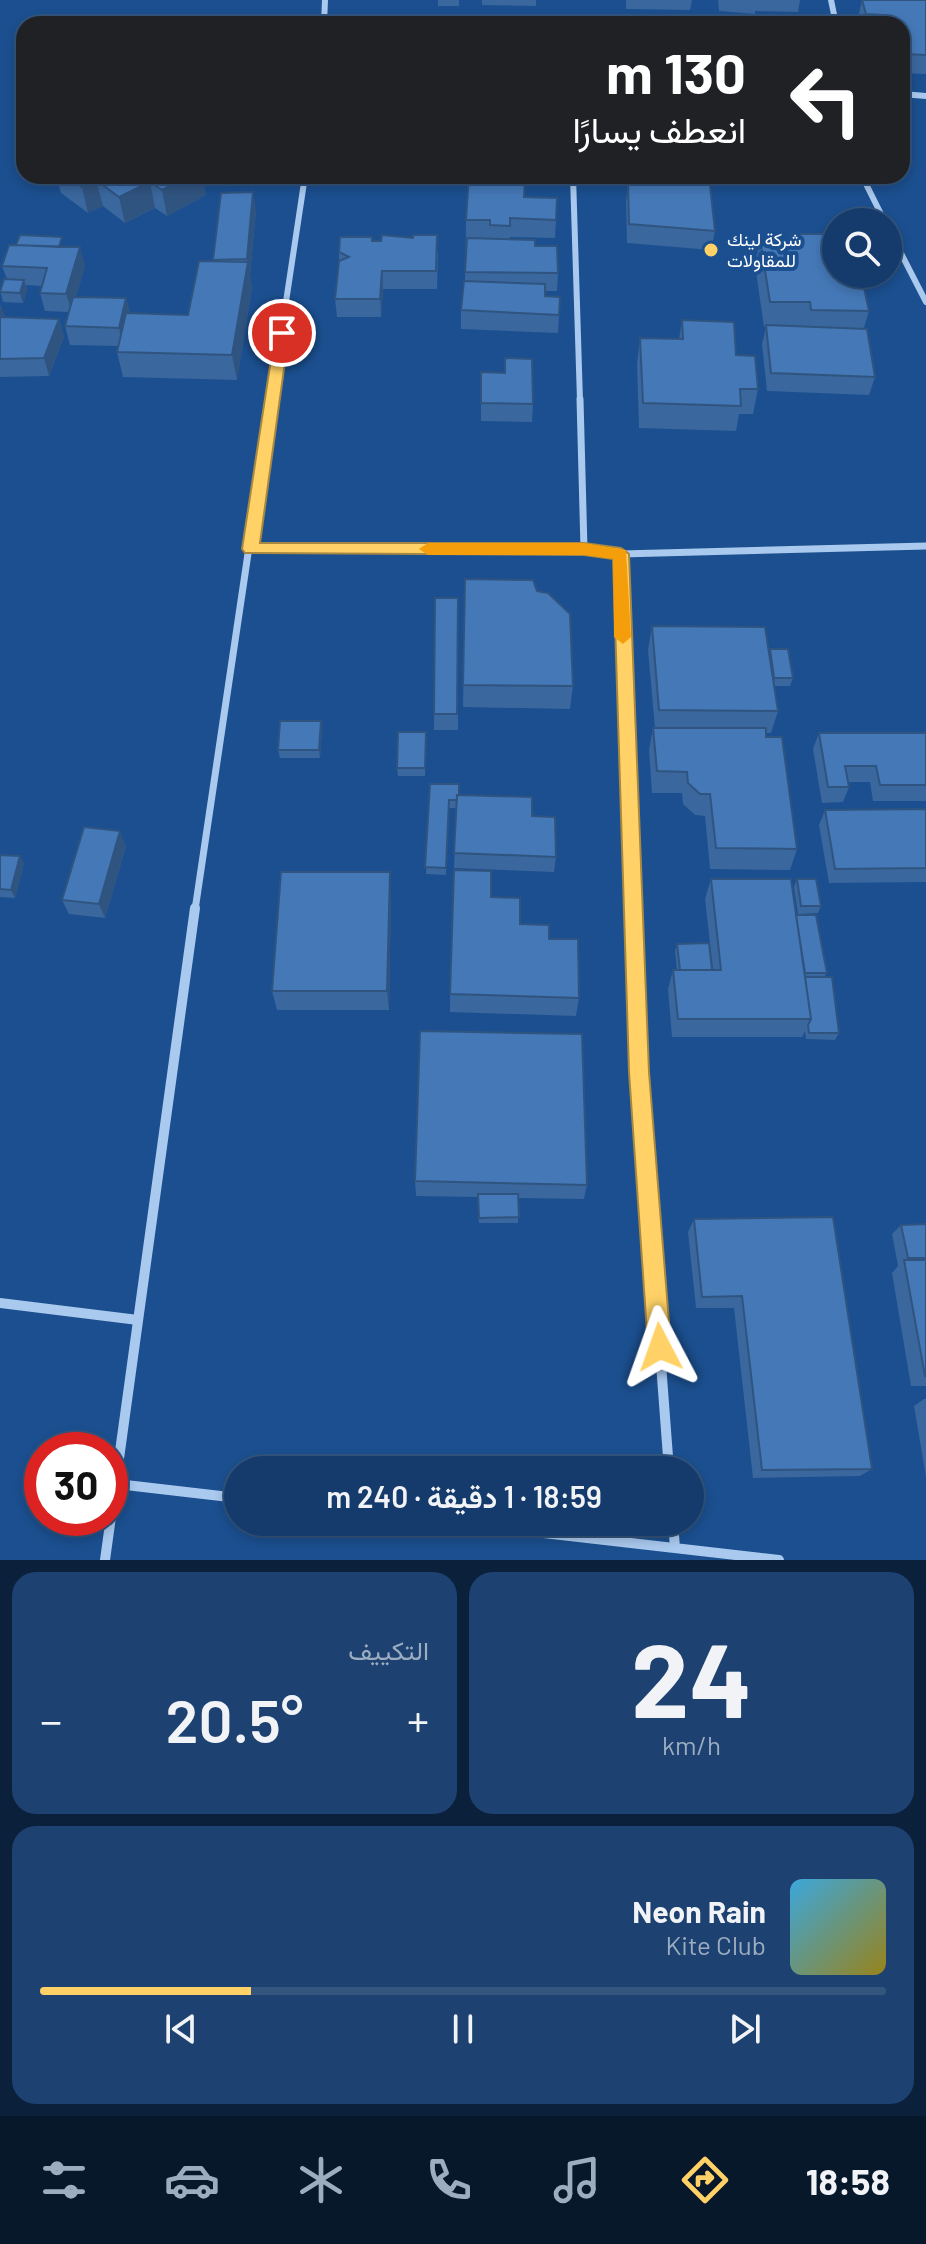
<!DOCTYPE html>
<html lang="ar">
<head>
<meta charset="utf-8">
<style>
	body { margin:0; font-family:Barlow,Vazirmatn,sans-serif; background:#1d4271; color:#f1f3f6; direction:rtl; height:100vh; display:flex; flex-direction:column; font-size:30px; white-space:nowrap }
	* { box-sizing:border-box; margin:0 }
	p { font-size:26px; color:#9dadc1 }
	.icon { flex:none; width:44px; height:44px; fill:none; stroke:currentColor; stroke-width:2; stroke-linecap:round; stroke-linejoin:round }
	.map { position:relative; height:1560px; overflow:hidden; direction:ltr }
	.sheet { display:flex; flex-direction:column; gap:12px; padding:12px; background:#0b203b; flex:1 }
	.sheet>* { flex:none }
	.banner { position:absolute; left:16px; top:16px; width:894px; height:168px; border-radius:24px; box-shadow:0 4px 12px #0003,0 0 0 2px #33557e; direction:rtl; background:#202124; color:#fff; overflow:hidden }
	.fabs { position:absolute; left:822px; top:208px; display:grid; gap:16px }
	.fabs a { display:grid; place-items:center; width:80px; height:80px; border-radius:50%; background:#143b6b; box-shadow:0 4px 12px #0003,0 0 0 2px #33557e; font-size:40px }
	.speed { position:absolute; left:24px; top:1432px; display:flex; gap:16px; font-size:40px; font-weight:700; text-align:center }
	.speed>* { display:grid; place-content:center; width:104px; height:104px; border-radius:50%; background:#143b6b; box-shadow:0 4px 12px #0003,0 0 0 2px #33557e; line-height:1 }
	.speed .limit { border:12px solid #d22; background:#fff; color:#111 }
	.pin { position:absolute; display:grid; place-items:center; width:68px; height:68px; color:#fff; margin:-34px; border:4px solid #fff; border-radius:50%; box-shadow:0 2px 8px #0007 }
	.me { position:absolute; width:88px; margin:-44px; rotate:356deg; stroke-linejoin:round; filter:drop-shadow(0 0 6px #0008) }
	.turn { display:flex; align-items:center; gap:28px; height:168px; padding:0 32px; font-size:36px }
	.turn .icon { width:104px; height:104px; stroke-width:2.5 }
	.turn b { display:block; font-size:56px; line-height:68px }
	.big { font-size:60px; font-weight:600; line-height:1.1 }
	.sheet .card { flex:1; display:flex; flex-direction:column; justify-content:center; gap:12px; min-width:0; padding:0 28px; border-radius:24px; background:#1d4271 }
	.sheet .dial { align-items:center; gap:0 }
	.dial b { font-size:104px; line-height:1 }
	.song { display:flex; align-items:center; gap:24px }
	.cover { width:96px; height:96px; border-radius:12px; background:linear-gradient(135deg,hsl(200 70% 55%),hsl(50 70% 35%)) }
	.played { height:8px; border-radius:4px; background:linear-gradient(90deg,#ffd166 25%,#33557e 25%) }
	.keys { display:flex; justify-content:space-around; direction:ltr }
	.heat { display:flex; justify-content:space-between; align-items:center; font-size:44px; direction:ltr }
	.sheet .tiles { flex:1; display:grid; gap:12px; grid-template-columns:1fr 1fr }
	.card:last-child { grid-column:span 2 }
	.trip { position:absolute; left:224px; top:1456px; width:480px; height:80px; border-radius:40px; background:#143b6b; box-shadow:0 4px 12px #0003,0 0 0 2px #33557e; font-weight:600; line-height:80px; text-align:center; direction:rtl }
	.tabs { display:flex; height:128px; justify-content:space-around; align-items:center; background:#08182b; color:#9dadc1 }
	.tabs .icon { width:56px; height:56px }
	.tabs .current { color:#ffd166 }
	.tabs b { font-size:36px; color:#f1f3f6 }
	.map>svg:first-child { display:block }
</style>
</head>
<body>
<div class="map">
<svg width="926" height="1560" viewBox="0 0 926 1560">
	<rect width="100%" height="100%" fill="#1b4f8f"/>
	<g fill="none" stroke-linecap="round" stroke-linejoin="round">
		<path stroke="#a9c9ee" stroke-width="6" d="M831,0L836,24
			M324,24L325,0
			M902,94L926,96
			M573,176L580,401
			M862,176L885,222
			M888,228L926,302
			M271,401L305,176"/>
		<path stroke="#a9c9ee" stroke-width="7" d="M580,399L584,549
			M251,549H584L621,554L926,546
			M621,554L633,910
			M195,910L271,399"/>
		<path stroke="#a9c9ee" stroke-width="10" d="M633,908L639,1072L669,1470
			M0,1303L138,1320
			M117,1484L238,1498
			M448,1522L779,1560
			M673,1522L675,1548
			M105,1560L195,908"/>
	</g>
	<path fill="#3a679d" d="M438,0H459V6H438Z
		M482,0H536V6L482,5Z
		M626,0H692L690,10L626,9Z
		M718,0H800L798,12L755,11V14L719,11Z
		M862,0H926V74L902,73V24H859L858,18Z
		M56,176H213L203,181L206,195L167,216L155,208L125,223L103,206L88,213L61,193Z
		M651,176H709L715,231L711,250L627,243L626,202L628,184H650Z
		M524,197L556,220L555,238L510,237V239L535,246L558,273L557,291H545V296L560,297L558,333L461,329V310L465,281L466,220Z
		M256,211L250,275L252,288L237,380L123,377L117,352L118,346L70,345L65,326L69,312L45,311L40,293L42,286L26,285L27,290L23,303L3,302L0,291L7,279L2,266L64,247L85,266L76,297L126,298L130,313L188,315L213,262V260Z
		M790,234L869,311L864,328L875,377L869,395L767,391L762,344L766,327H764L755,265L760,239H788Z
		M372,241L438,253L437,289H383L381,317H337L335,299L339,261V252Z
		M0,305L5,317L59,319L64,337L49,376L0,377Z
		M682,320L736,355L758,389L753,414H739L736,431L639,428L637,364L640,338L679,339Z
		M481,372L505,373L533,404L532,422L481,421Z
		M465,579L537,591L573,686L570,709L463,707Z
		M458,598V730H434V714Z
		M652,626L769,652L770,649L793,678L790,686H774L778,711L771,733H766L797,849L790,870L710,869L705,816L695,815L683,804L682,793H652L649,750L653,728H655L648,650Z
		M321,721L322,729L320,758H280L278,750Z
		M426,732L425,776H398L397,768Z
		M819,733H926V801H873L870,782H848L849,787L843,802L822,803L813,749Z
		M430,784L459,795L532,816L556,857L554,872L454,868L456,808H449L446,875L426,874Z
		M926,809V882L829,883L819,825L825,810Z
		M126,846L105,918L69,914L62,900Z
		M0,855L24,863L15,898L0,897Z
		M711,879L797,915L827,973L824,977L839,1033L835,1040L806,1039L805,1031L802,1037H672L668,989L673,970H677L675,951L677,944L713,970L705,899Z
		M797,879L821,906L818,913L798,914L794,887Z
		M391,892L389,1010H277L272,991Z
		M491,897L520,924L549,939L579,998L576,1016L450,1012V994Z
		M415,1181L587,1185L584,1199L518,1198V1223H479L478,1197L416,1196Z
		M694,1219L872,1469L860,1476L753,1478L734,1308H696L688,1232Z
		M926,1224V1386H911L892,1273L898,1266L892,1234L901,1225Z
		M924,1399H926V1477L914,1406Z"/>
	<path fill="#305480" d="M188,176H213L203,181L206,195L167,216L162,190Z
		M96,180L103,206L88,213L82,187Z
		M150,182L155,208L125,223L119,197Z
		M253,192L256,211L250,275L252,288L237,380L232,355L248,264L247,259Z
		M80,247L85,266L72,312L66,294Z
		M382,271L383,289L381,317L380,299Z
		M24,280L27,290L23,303L20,293Z
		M126,298L131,316L123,346L119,328Z
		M1,305L7,324L0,325V309Z
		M59,319L64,337L49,376L44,358Z
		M321,721L322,729L320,758L319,750Z
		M120,831L126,846L105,918L99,904Z
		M20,856L24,863L15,898L11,890Z
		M390,872L391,892L389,1010L387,991Z"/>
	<path fill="#4478b7" stroke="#305480" stroke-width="2" d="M862,0H926V55L902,54V24H885L882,15L866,14Z
		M66,176H188L162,190L150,182L119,197L96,180L82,187Z
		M469,176H525L524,197L557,198L556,220L510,218V226L490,225V220H466Z
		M653,176H709L715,231L629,224L628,184H653Z
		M253,192L247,259L213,260L221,193Z
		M790,234H836V274H861L869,311L811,310L810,302H770L760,239L791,240Z
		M20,235L62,237L59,247L16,245Z
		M382,235L413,238V235H437L436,271H382L380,299H335L339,261L349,257L339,252L340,237H372V241H381Z
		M467,238L535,240V246H557L558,273L465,272Z
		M9,245L80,247L66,294L40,293L47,268L2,266Z
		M199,261L248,262L232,355L117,352L126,313L188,315Z
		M4,279L24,280L20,293L0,292Z
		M464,281L545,284V296L560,297L559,315L461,310Z
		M73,297L126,298L119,328L65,326Z
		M0,317L59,319L44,358L0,359Z
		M682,320L734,322L736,355L755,356L758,389H740L741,406L643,403L640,338L683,339Z
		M766,325L867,329L875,377L771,373Z
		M505,358L532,359L533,404L481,403V372L505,373Z
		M465,579L533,580L537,591L548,593L570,614L573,686L463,685Z
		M435,598H458L457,714H434Z
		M652,626L765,627L778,711L659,710Z
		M770,649H788L793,678H774Z
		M280,721H321L319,750H278Z
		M653,728H766V737H782L797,849L716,848L710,794H700L688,783L687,772L657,771Z
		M398,732H426L425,768H397Z
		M819,733H926V785H880L876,766H845L849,787H828Z
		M430,784H459V795H457V800H449L446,868L425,867Z
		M457,795L532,797V816L555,817L556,857L454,853Z
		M926,809V868L835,869L825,810Z
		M84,827L120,831L99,904L62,900Z
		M0,855L20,856L11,890L0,889Z
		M454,870L491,871V897L520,898V924L549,925V939H578L579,998L450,994Z
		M281,872H390L387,991H272Z
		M711,879H791L811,1019H678L673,970H721Z
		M797,879H816L821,906H801Z
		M796,915H816L827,973H805Z
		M709,943L712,970H680L677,944Z
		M805,977H832L839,1033H809L808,1025L811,1019Z
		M420,1031L582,1034L587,1185L415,1181Z
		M478,1194H518L519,1217L479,1218Z
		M833,1217L872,1469L762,1470L742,1296L702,1297L694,1219Z
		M926,1224V1258H908L901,1225Z
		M904,1260H926V1376H925Z"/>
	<path fill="#ffd166" stroke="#a68842" stroke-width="2" d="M282,328L289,333L260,543H584L621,548L629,554L649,1072L671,1347L668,1355L660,1359L652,1355L648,1347L629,1072L613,559L584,555L245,553L242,549L275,333Z"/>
	<path fill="#f59e0b" d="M428,543H584L626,550L631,637L623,644L614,637L613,559L584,555H428L419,549Z"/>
	<circle fill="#ffd166" stroke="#1b4f8f" stroke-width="3" cx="711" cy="250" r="8"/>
	<g text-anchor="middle" stroke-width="8" stroke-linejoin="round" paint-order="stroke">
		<g font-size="18" fill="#fff" stroke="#1b4f8f" text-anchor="start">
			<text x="727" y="246">شركة لينك<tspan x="727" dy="21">للمقاولات</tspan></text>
		</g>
	</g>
</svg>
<div class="fabs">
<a><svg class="icon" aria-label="search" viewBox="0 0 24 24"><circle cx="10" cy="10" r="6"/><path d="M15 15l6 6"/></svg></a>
</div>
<div class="speed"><div class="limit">30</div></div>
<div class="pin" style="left:282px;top:333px;background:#d93025"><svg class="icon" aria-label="arrive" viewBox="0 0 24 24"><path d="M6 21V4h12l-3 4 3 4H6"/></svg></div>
<svg class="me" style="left:660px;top:1347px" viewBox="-20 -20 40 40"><path d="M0-17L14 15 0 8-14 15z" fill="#ffd166" stroke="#fff" stroke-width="4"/></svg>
<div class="trip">18:59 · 1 دقيقة · 240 m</div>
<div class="banner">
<div class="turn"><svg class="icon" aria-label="left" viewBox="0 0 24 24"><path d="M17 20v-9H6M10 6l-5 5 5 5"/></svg><div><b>130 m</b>انعطف يسارًا</div></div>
</div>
</div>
<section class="sheet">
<div class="tiles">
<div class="card dial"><b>24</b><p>km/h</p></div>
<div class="card"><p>التكييف</p>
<div class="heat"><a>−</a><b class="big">20.5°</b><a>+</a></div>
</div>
<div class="card">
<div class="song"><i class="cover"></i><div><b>Neon Rain</b><p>Kite Club</p></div></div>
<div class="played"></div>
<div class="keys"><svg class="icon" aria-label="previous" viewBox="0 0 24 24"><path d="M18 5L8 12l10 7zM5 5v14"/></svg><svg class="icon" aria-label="pause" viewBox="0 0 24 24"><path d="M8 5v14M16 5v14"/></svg><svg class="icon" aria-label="next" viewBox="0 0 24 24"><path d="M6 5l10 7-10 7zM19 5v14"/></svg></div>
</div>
</div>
</section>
<nav class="tabs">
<b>18:58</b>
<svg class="icon current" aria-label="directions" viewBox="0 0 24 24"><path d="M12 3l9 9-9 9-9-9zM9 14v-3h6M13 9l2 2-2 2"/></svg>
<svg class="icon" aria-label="music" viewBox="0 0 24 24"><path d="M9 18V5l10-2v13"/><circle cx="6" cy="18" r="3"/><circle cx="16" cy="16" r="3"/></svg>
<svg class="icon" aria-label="phone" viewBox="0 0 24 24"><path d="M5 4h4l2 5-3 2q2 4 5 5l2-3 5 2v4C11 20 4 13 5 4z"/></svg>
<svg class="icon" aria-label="climate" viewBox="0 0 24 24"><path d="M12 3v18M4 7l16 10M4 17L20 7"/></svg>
<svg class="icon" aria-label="car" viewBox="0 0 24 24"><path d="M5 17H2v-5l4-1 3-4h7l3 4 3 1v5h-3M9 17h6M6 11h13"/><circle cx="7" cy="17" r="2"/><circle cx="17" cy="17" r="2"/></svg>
<svg class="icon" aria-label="filters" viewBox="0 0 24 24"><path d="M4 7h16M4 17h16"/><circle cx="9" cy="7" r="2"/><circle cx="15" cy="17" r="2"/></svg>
</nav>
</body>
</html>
